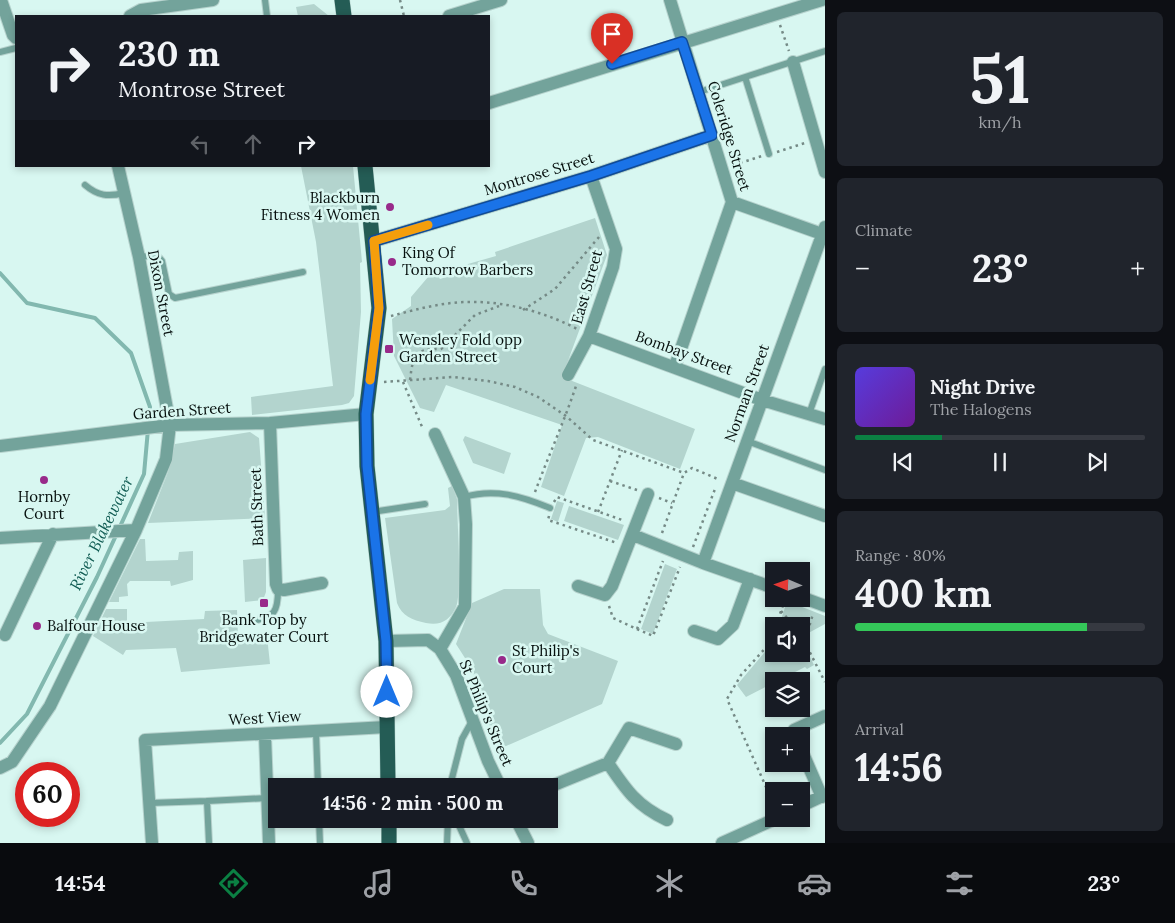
<!DOCTYPE html>
<html lang="en">
<head>
<meta charset="utf-8">
<style>
	body { margin:0; font-family:Lora,serif; background:#20242c; color:#f1f3f6; height:100vh; display:flex; flex-direction:column; font-size:19px; white-space:nowrap }
	* { box-sizing:border-box; margin:0 }
	p { font-size:16px; color:#9ea1a6 }
	.icon { flex:none; width:28px; height:28px; fill:none; stroke:currentColor; stroke-width:2; stroke-linecap:round; stroke-linejoin:round }
	.map { position:relative; flex:1; overflow:hidden }
	.drawer { display:flex; flex-direction:column; gap:12px; padding:12px; background:#0d0f14; width:350px }
	.drawer>* { flex:none }
	.top-card { position:absolute; left:15px; top:15px; width:475px; height:152px; border-radius:0px; box-shadow:0 2px 8px #0003; background:#171b24; color:#f1f3f6; overflow:hidden }
	.needle { width:32px; rotate:272deg }
	.fabs { position:absolute; left:765px; top:562px; display:grid; gap:10px }
	.fabs a { display:grid; place-items:center; width:45px; height:45px; border-radius:0px; background:#171b24; box-shadow:0 2px 8px #0003; font-size:25px }
	.speed { position:absolute; left:15px; top:762px; display:flex; gap:10px; font-size:25px; font-weight:700; text-align:center }
	.speed>* { display:grid; place-content:center; width:65px; height:65px; border-radius:50%; background:#171b24; box-shadow:0 2px 8px #0003; line-height:1 }
	.speed .limit { border:8px solid #d22; background:#fff; color:#111 }
	.pin { position:absolute; display:grid; place-items:center; width:42px; height:42px; color:#fff; margin:-51px -21px; border-radius:50% 50% 50% 0; rotate:-45deg; box-shadow:0 0 5px #0007 }
	.pin .icon { rotate:45deg }
	.me { position:absolute; width:55px; margin:-28px; rotate:0deg; stroke-linejoin:round; filter:drop-shadow(0 0 4px #0008) }
	.turn { display:flex; align-items:center; gap:18px; height:105px; padding:0 20px; font-size:22px }
	.turn .icon { width:65px; height:65px; stroke-width:2.5 }
	.turn b { display:block; font-size:35px; line-height:42px }
	.lanes { display:flex; align-items:center; height:48px; padding:0 20px; background:#0003; justify-content:center; gap:25px; direction:ltr }
	.lanes .off { opacity:.35 }
	.big { font-size:38px; font-weight:700; line-height:1.1 }
	.drawer .widget { flex:1; display:flex; flex-direction:column; justify-content:center; gap:8px; min-width:0; padding:0 18px; border-radius:8px; background:#20242c }
	.drawer .dial { align-items:center; gap:0 }
	.dial b { font-size:65px; line-height:1 }
	.song { display:flex; align-items:center; gap:15px }
	.cover { width:60px; height:60px; border-radius:8px; background:linear-gradient(135deg,hsl(250 70% 55%),hsl(280 70% 35%)) }
	.played { height:5px; border-radius:2px; background:linear-gradient(90deg,#0b8043 30%,#363941 30%) }
	.keys { display:flex; justify-content:space-around; direction:ltr }
	.heat { display:flex; justify-content:space-between; align-items:center; font-size:28px; direction:ltr }
	.charge { height:8px; border-radius:4px; background:linear-gradient(90deg,#34c759 80%,#363941 0) }
	.trip { position:absolute; left:268px; top:778px; width:290px; height:50px; border-radius:0px; background:#171b24; box-shadow:0 2px 8px #0003; font-weight:700; line-height:50px; text-align:center }
	.tabs { display:flex; height:80px; justify-content:space-around; align-items:center; background:#090b0e; color:#9ea1a6 }
	.tabs .icon { width:35px; height:35px }
	.tabs .selected { color:#0b8043 }
	.tabs b { font-size:22px; color:#f1f3f6 }
	main { display:flex; flex:1; min-height:0 }
	.map>svg:first-child { display:block }
</style>
</head>
<body>
<main>
<div class="map">
<svg width="825" height="843" viewBox="0 0 825 843">
	<rect width="100%" height="100%" fill="#d8f7f1"/>
	<path fill="#b3d4ce" d="M314,4L329,16H298L296,7Z
		M301,166H353L362,262L360,263L361,312L354,396L349,403L342,405L252,415L251,397L333,386L316,242Z
		M595,218L607,255L562,377L695,429L680,469L598,437L586,438L564,496L541,487L562,425L446,385L434,412L420,408L394,356L392,319L411,306V297L434,270L440,279L465,271L468,264L496,256L495,252Z
		M250,432L259,438L265,518L148,523L168,472L175,444Z
		M465,436L511,453L504,474L473,463L463,440Z
		M452,486L457,499C457,516 462,595 456,607C450,620 441,626 426,623C412,620 402,616 397,603L385,518L445,510L450,506L448,488Z
		M557,501L564,503L558,522L551,519Z
		M569,506L624,525L618,540L564,521Z
		M140,539H145L146,561L178,560L179,552L193,551V580L171,586L170,581H130L127,584L128,596L119,597V602H109Z
		M266,558V592L263,600L245,602L243,560Z
		M665,564L677,569L653,634L641,629Z
		M504,589H540L543,625L548,634L618,661L602,704L497,750L472,669L456,644L472,603Z
		M787,601L825,616V624L801,637V626H779Z
		M106,609H127V623L204,619L205,611L237,610L238,637L267,636L270,664L181,672L176,648L126,650L123,655L93,636Z
		M801,639L814,665L807,669L805,667L746,697L737,685L774,641V654H801Z"/>
	<g fill="none" stroke-linecap="round" stroke-linejoin="round">
		<path stroke="#82b8af" stroke-width="4" d="M0,273L27,303L95,318L131,353L150,407L144,474L97,577L27,714L0,743"/>
		<g stroke="#b6d2cd" stroke-width="8">
			<path id="lane" d="M265,0L267,16
				M0,52L16,48
				M745,77L769,154
				M699,92L825,51
				M85,185C98,196 108,197 124,193
				M139,257L157,255L162,261L169,294L175,298L303,272
				M809,414L825,369
				M747,441L825,470
				M464,497C495,488 521,496 550,508
				M372,512L425,504
				M252,621C275,617 278,612 278,589
				M316,732L318,786
				M450,786L462,739L472,721
				M207,801L267,798
				M150,803L207,801L209,843
				M319,819L320,843
				M456,819L467,843
				M447,843L448,819"/>
		</g>
		<g stroke="#b6d2cd" stroke-width="14">
			<path id="street" d="M1,0L13,35L16,38
				M670,0L732,202L675,366
				M130,16L141,10L213,0
				M449,16L501,0
				M793,62L825,172
				M489,103L822,0
				M732,202L825,235
				M374,241L591,176L712,135
				M589,336L762,400L825,419
				M568,375L589,336L613,267L616,249L591,176
				M270,423L276,584L278,589L284,590L322,583
				M435,434L464,497L466,524L465,606L440,649
				M0,446L170,425L270,423L366,414
				M732,483L825,516
				M633,535L703,563L774,588
				M0,538L136,530
				M703,563L825,227
				M578,586L605,595L612,586L648,494
				M801,597L825,606
				M694,631L718,639L733,625L750,579
				M5,635L53,534
				M386,641L428,640L440,649L456,675L488,761L500,786
				M265,735L269,843
				M796,736L794,730L825,716
				M801,749L822,797
				M608,763C626,790 637,806 667,820
				M0,768L12,762L50,706L136,530L166,459L170,425L139,257L118,166
				M549,787L608,763L629,728L676,744
				M801,806L825,795
				M516,819L528,843
				M152,843L145,740L387,727
				M722,843L775,819"/>
		</g>
		<g stroke="#b6d2cd" stroke-width="16">
			<path id="primary" d="M342,0L344,16
				M365,166L379,308L366,414L367,466L386,641L388,786
				M389,819V843"/>
		</g>
		<path stroke="#758a86" stroke-width="2.5" stroke-dasharray="2.5 4" stroke-linecap="butt" d="M400,0L404,16
			M780,25L789,51
			M777,152L805,143
			M734,165L762,156
			M523,310L555,289L599,237
			M391,316C418,309 446,301 475,302C509,302 550,314 579,330
			M410,380C413,356 414,348 441,349L475,315L499,306
			M384,382L453,377L488,381L515,387L538,397L566,416L593,440L684,473L692,468L720,480
			M403,382L423,429
			M610,481L637,490
			M535,492C548,457 564,422 576,386L574,384
			M659,498L672,503
			M554,502L557,497L625,521
			M598,512L622,450
			M549,516L548,520L617,543
			M662,533L684,473
			M693,547L715,489
			M609,606L613,618L637,629L663,561
			M781,611L794,626
			M776,626L785,599
			M637,629L653,636L680,567
			M774,634L771,642L741,675L727,699L774,805
			M801,635L825,682
			M801,640H805L813,614"/>
		<use href="#lane" stroke="#73a39b" stroke-width="6"/>
		<use href="#street" stroke="#73a39b" stroke-width="12"/>
		<use href="#primary" stroke="#245c55" stroke-width="15"/>
	</g>
	<g fill="none" stroke-linecap="round" stroke-linejoin="round">
		<g stroke="#114b97" stroke-width="12">
			<path id="route" d="M387,692L386,641L367,466L366,414L379,308L374,241L591,176L712,135L682,42L612,64"/>
		</g>
		<use href="#route" stroke="#1a73e8" stroke-width="9"/>
		<path stroke="#f59e0b" stroke-width="9" d="M370,380L379,308L374,241L428,225"/>
	</g>
	<g fill="#982a8a" stroke="#d8f7f1" stroke-width="2">
		<circle cx="390" cy="207" r="5"/>
		<circle cx="392" cy="262" r="5"/>
		<rect x="384" y="344" width="10" height="10" rx="2.5"/>
		<circle cx="44" cy="480" r="5"/>
		<rect x="259" y="598" width="10" height="10" rx="2.5"/>
		<circle cx="37" cy="626" r="5"/>
		<circle cx="502" cy="660" r="5"/>
	</g>
	<g text-anchor="middle" stroke-width="5" stroke-linejoin="round" paint-order="stroke">
		<g font-size="15" fill="#06100e" stroke="#d8f7f1">
			<text transform="translate(729 136) rotate(73)" y="5">Coleridge Street</text>
			<text transform="translate(539 174) rotate(-17)" y="5">Montrose Street</text>
			<text transform="translate(587 287) rotate(-74)" y="5">East Street</text>
			<text transform="translate(161 293) rotate(79)" y="5">Dixon Street</text>
			<text transform="translate(684 353) rotate(20)" y="5">Bombay Street</text>
			<text transform="translate(747 393) rotate(-70)" y="5">Norman Street</text>
			<text transform="translate(182 411) rotate(-4)" y="5">Garden Street</text>
			<text transform="translate(257 507) rotate(-92)" y="5">Bath Street</text>
			<text transform="translate(486 713) rotate(67)" y="5">St Philip's Street</text>
			<text transform="translate(265 718) rotate(-3)" y="5">West View</text>
		</g>
		<g font-size="15" fill="#06100e" stroke="#d8f7f1" text-anchor="start">
			<text x="380" y="203" text-anchor="end">Blackburn<tspan x="380" dy="17">Fitness 4 Women</tspan></text>
			<text x="402" y="258">King Of<tspan x="402" dy="17">Tomorrow Barbers</tspan></text>
			<text x="399" y="345">Wensley Fold opp<tspan x="399" dy="17">Garden Street</tspan></text>
			<text x="44" y="502" text-anchor="middle">Hornby<tspan x="44" dy="17">Court</tspan></text>
			<text x="264" y="625" text-anchor="middle">Bank Top by<tspan x="264" dy="17">Bridgewater Court</tspan></text>
			<text x="47" y="631">Balfour House</text>
			<text x="512" y="656">St Philip's<tspan x="512" dy="17">Court</tspan></text>
		</g>
		<g font-size="16" font-style="italic" fill="#125d54" stroke="#d8f7f1">
			<text transform="translate(101 533) rotate(-64)" y="6">River Blakewater</text>
		</g>
	</g>
</svg>
<div class="fabs">
<a><svg class="needle" viewBox="-14 -14 28 28"><path d="M0-13l5 13h-10z" fill="#e53935"/><path d="M0 13l5-13h-10z" fill="#9ea1a6"/></svg></a>
<a><svg class="icon" aria-label="sound" viewBox="0 0 24 24"><path d="M4 9h4l5-4v14l-5-4H4zM17 9q2 3 0 6"/></svg></a>
<a><svg class="icon" aria-label="layers" viewBox="0 0 24 24"><path d="M12 4l9 5-9 5-9-5zM3 14l9 5 9-5"/></svg></a>
<a>+</a>
<a>−</a>
</div>
<div class="speed"><div class="limit">60</div></div>
<div class="pin" style="left:612px;top:64px;background:#d93025"><svg class="icon" aria-label="arrive" viewBox="0 0 24 24"><path d="M6 21V4h12l-3 4 3 4H6"/></svg></div>
<svg class="me" style="left:387px;top:692px" viewBox="-20 -20 40 40"><circle r="19" fill="#fff"/><path d="M0-13L10 11 0 6-10 11z" fill="#1a73e8"/></svg>
<div class="trip">14:56 · 2 min · 500 m</div>
<div class="top-card">
<div class="turn"><svg class="icon" aria-label="right" viewBox="0 0 24 24"><path d="M7 20v-9h11M14 6l5 5-5 5"/></svg><div><b>230 m</b>Montrose Street</div></div>
<div class="lanes"><svg class="icon off" aria-label="left" viewBox="0 0 24 24"><path d="M17 20v-9H6M10 6l-5 5 5 5"/></svg><svg class="icon off" aria-label="ahead" viewBox="0 0 24 24"><path d="M12 20V5M6 11l6-6 6 6"/></svg><svg class="icon" aria-label="right" viewBox="0 0 24 24"><path d="M7 20v-9h11M14 6l5 5-5 5"/></svg></div>
</div>
</div>
<section class="drawer">
<div class="widget dial"><b>51</b><p>km/h</p></div>
<div class="widget"><p>Climate</p>
<div class="heat"><a>−</a><b class="big">23°</b><a>+</a></div>
</div>
<div class="widget">
<div class="song"><i class="cover"></i><div><b>Night Drive</b><p>The Halogens</p></div></div>
<div class="played"></div>
<div class="keys"><svg class="icon" aria-label="previous" viewBox="0 0 24 24"><path d="M18 5L8 12l10 7zM5 5v14"/></svg><svg class="icon" aria-label="pause" viewBox="0 0 24 24"><path d="M8 5v14M16 5v14"/></svg><svg class="icon" aria-label="next" viewBox="0 0 24 24"><path d="M6 5l10 7-10 7zM19 5v14"/></svg></div>
</div>
<div class="widget"><p>Range · 80%</p><b class="big">400 km</b><div class="charge"></div></div>
<div class="widget"><p>Arrival</p><b class="big">14:56</b></div>
</section>
</main>
<nav class="tabs">
<b>14:54</b>
<svg class="icon selected" aria-label="directions" viewBox="0 0 24 24"><path d="M12 3l9 9-9 9-9-9zM9 14v-3h6M13 9l2 2-2 2"/></svg>
<svg class="icon" aria-label="music" viewBox="0 0 24 24"><path d="M9 18V5l10-2v13"/><circle cx="6" cy="18" r="3"/><circle cx="16" cy="16" r="3"/></svg>
<svg class="icon" aria-label="phone" viewBox="0 0 24 24"><path d="M5 4h4l2 5-3 2q2 4 5 5l2-3 5 2v4C11 20 4 13 5 4z"/></svg>
<svg class="icon" aria-label="climate" viewBox="0 0 24 24"><path d="M12 3v18M4 7l16 10M4 17L20 7"/></svg>
<svg class="icon" aria-label="car" viewBox="0 0 24 24"><path d="M5 17H2v-5l4-1 3-4h7l3 4 3 1v5h-3M9 17h6M6 11h13"/><circle cx="7" cy="17" r="2"/><circle cx="17" cy="17" r="2"/></svg>
<svg class="icon" aria-label="filters" viewBox="0 0 24 24"><path d="M4 7h16M4 17h16"/><circle cx="9" cy="7" r="2"/><circle cx="15" cy="17" r="2"/></svg>
<b>23°</b>
</nav>
</body>
</html>
